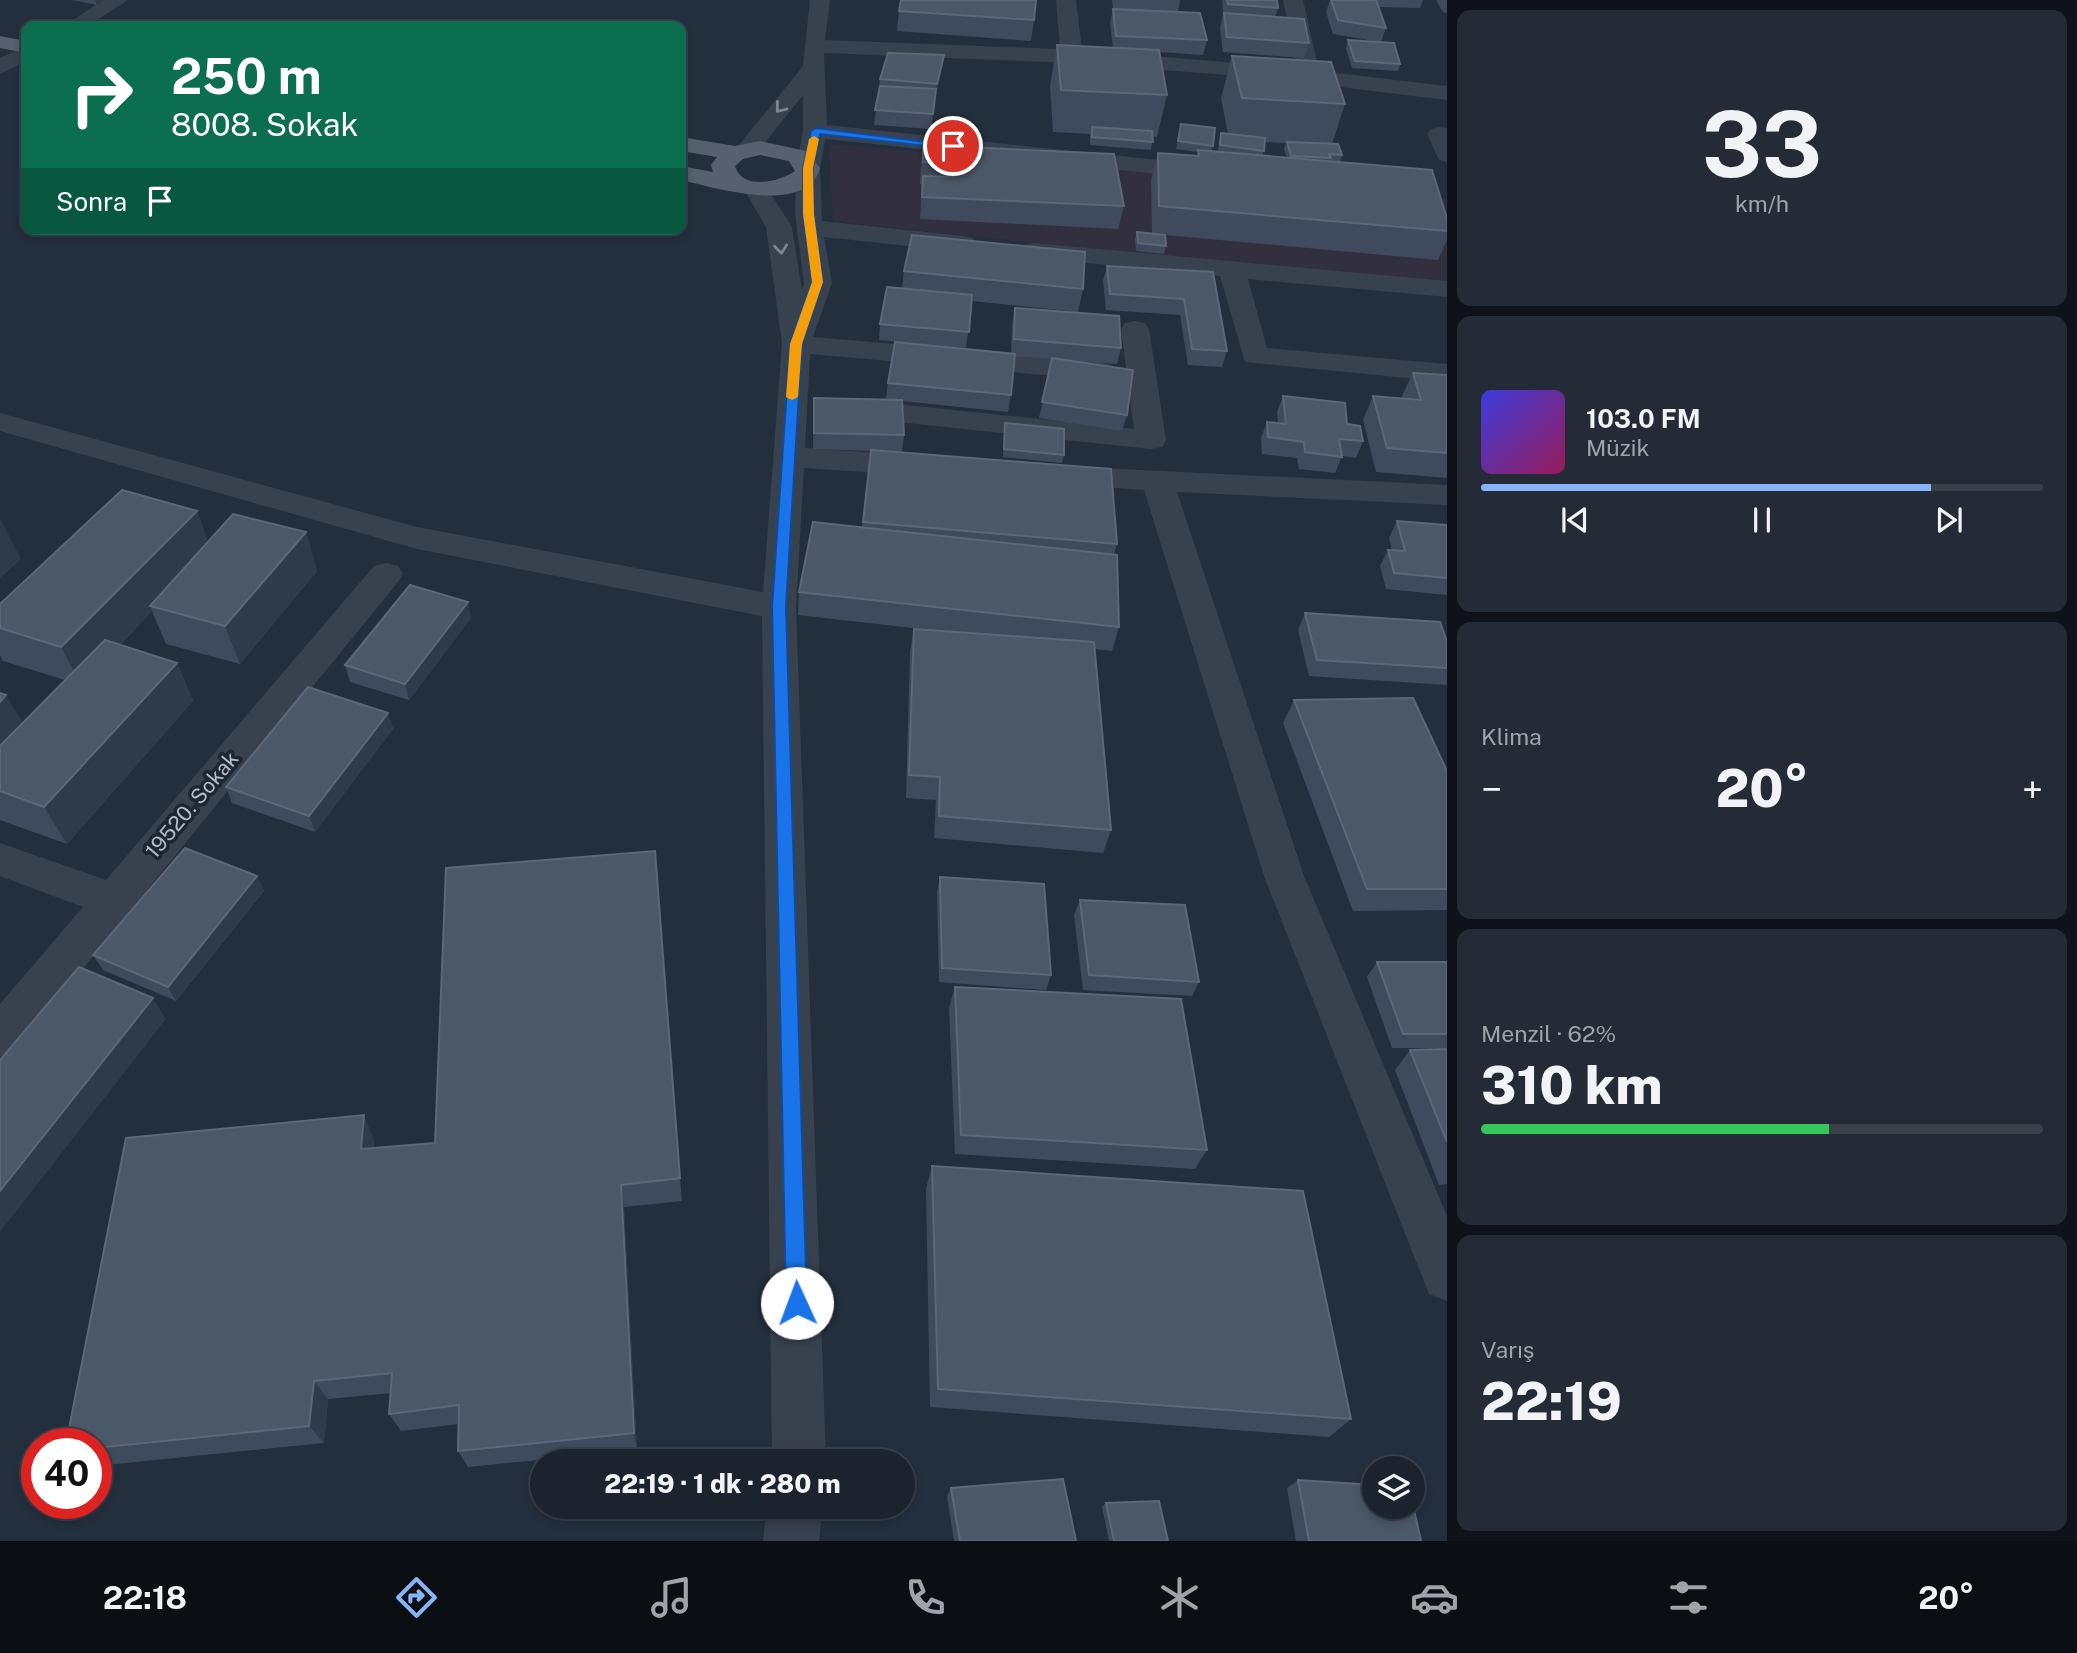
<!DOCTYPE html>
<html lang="tr">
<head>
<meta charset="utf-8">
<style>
	body { margin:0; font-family:"Public Sans",sans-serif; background:#242b36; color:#f1f3f6; height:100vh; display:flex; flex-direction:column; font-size:26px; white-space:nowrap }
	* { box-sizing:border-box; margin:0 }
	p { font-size:23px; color:#a0a4aa }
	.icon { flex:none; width:38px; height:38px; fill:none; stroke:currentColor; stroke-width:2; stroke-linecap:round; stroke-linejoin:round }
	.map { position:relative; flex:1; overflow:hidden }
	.side { display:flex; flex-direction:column; gap:10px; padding:10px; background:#0f1319; width:630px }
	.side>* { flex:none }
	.guide { position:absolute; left:21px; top:21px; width:665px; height:214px; border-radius:14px; box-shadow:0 4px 10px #0003,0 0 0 2px #39404a; background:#0b6e4f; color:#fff; overflow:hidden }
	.fabs { position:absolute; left:1362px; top:1456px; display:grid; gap:14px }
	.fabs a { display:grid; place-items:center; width:63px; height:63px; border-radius:50%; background:#1b232e; box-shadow:0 4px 10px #0003,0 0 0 2px #39404a; font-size:35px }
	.speed { position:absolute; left:21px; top:1428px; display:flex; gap:14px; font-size:35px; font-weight:700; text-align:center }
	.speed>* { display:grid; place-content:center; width:91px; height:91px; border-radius:50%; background:#1b232e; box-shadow:0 4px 10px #0003,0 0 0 2px #39404a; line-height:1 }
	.speed .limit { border:10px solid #d22; background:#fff; color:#111 }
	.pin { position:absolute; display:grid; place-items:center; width:60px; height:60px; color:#fff; margin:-30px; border:4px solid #fff; border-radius:50%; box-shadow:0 2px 7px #0007 }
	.me { position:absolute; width:77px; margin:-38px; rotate:358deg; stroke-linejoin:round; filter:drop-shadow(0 0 5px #0008) }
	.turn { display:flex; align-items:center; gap:24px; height:147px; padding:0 35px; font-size:32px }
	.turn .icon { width:91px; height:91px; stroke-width:2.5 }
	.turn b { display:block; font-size:49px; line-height:60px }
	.then { display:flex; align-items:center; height:66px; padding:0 35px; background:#0003; gap:14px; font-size:26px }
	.big { font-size:52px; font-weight:800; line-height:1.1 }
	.side .widget { flex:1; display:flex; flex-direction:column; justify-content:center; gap:10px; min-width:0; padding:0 24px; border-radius:14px; background:#242b36 }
	.side .dial { align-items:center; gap:0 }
	.dial b { font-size:91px; line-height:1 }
	.song { display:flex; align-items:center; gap:21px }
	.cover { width:84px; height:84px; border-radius:10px; background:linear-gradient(135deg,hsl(240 70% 55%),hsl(330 70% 35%)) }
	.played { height:7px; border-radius:4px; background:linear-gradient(90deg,#8ab4f8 80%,#39404a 80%) }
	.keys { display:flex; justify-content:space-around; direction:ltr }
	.heat { display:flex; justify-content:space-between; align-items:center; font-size:38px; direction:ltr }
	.charge { height:10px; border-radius:5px; background:linear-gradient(90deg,#34c759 62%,#39404a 0) }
	.trip { position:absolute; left:530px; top:1449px; width:385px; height:70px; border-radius:35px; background:#1b232e; box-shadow:0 4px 10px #0003,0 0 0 2px #39404a; font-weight:800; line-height:70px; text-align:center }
	.tabs { display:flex; height:112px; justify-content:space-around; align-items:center; background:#0b0e12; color:#a0a4aa }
	.tabs .icon { width:49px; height:49px }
	.tabs .on { color:#8ab4f8 }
	.tabs b { font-size:32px; color:#f1f3f6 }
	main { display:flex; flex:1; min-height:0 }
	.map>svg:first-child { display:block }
</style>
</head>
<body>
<main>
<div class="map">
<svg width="1447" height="1541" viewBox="0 0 1447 1541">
	<rect width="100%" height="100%" fill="#242f3e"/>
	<path fill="#32303f" d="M829,144L1447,199V287L833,221Z"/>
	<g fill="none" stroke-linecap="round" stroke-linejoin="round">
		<path fill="#38414e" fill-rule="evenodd" d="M103,0H128L88,26H64Z
			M810,0H830L825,40L1060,49L1056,0H1076L1082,50L1297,68L1283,0H1303L1319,71L1447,86V100L1266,78L1072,63L824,53L827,125L1205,165L1214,167L1217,172L1214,177L1205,179L825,139L820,168L822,221L964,236L973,238L977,244L973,250L964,252L824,237L832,283L813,337L1101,362L1111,365L1116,371L1111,377L1101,380L810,354L805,448L921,456L932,459L937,466L932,473L921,476L804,468L796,607L826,1461H772L762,616L417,549L0,431V413L417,527L763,592L782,343L766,227L743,188L746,183H764L792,227L802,290L804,283L795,214L796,168L803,131V95L755,155H739L735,150L803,66Z
			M26,46V61L0,74V58Z
			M1439,127L1447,128V162L1439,160L1427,134L1431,129Z
			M1034,243L1447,281V297L1248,279L1267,348L1447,364V382L1245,362L1220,276L1025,257L1021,251L1025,245Z
			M1135,321L1145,323L1149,329L1166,440L1162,447L1151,449L850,417L839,414L835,408L839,402L850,399L1134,429L1121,329L1125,323Z
			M1061,466L1447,485V505L1177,492L1304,876L1447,1216V1301L1429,1294L1264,876L1144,490L1050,483L1045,476L1050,469Z
			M386,563L398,566L403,574L398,582L16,1051L0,1057V1004L83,907L0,876V843L106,880L374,566Z
			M767,1507H823L819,1541H763Z"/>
		<path fill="#56606e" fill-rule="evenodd" d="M0,36L26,41V53L0,48Z
			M681,137L735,146L760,141L797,149L806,151L820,168C807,217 713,187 681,180V166L713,172L711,165L717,157L681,151ZM760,155L789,161L795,171C779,182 742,191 735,166L743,159Z"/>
	</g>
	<path fill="#3f4b5c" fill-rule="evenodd" d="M72,0H106L97,5Z
		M1112,0H1180L1178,12L1207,40L1203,55L1159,52L1167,95L1157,137H1153L1151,150L1090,145V134L1053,132L1050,86L1057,45L1113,48L1110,23L1113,9Z
		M1222,0H1277L1278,8L1275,17L1309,43L1304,58L1223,52L1220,28L1223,14Z
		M1330,0H1423L1420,8L1378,7L1386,28L1381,42L1333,34L1326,12Z
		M1436,0H1447V13L1443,12Z
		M899,11L1034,20L1031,41L897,31Z
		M1348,40L1400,64L1398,71L1352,68L1346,48Z
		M944,55L942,69L935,99L931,129L874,125L880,79Z
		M1232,56L1345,104L1332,144L1342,155L1340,162L1447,219V240L1438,260L1165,235L1166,246L1164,254L1136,251L1135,240L1137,232L1152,233L1151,181L1158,153L1197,156L1198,152L1176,149L1181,124L1213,146L1211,151L1218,152L1219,141L1221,133L1228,134L1221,98ZM1264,142L1286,143L1284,149L1287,158L1263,156Z
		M923,145L1124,206L1118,229L920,219L922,184H920L921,167Z
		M1107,266L1213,272L1227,351L1222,367L1188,365L1180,315L1106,310L1103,281Z
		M904,271L1083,289L1078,312L972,301L966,348L879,340L880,324L902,289Z
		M1015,308L1121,348L1117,364L1065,360L1127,415L1122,431L1039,418L1052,359L1014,356L1011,395L1008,412L902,401L904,435L902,452L887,451L1117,544L1114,554L1119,627L1112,651L1094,649L1111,830L1103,853L934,838L936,800L906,798L910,652L914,629H921L798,615L799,592L862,527L871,451L813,449L814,398L897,400L886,399L888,383L1011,354L1012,324Z
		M1413,373L1447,375V478L1376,472L1363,420L1373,396L1403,399L1402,396Z
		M1283,396L1347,424L1363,441L1356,458L1342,456L1335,473L1299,469L1297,458L1262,454L1261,438L1267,422L1278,423L1277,412Z
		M1005,423L1064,455L1062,463L1003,457Z
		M197,511L208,542L306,532L317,571L240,664L166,644L152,611L120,645L177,663L193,701L67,844L0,820V693L23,723L65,680L3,661L0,655V604Z
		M1397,521L1447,525V595L1386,589L1380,566L1388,550H1392L1389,538Z
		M1305,613L1447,642V685L1309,676L1298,630Z
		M471,618L409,700L350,682L345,665Z
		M1294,700L1447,771V910L1353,911L1283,723Z
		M388,713L393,729L315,832L232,803L226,787Z
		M257,876L264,891L176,1001L103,970L93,955Z
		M940,877L1051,975L1046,990L939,982L937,892Z
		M1080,900L1199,982L1192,996L1083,990L1074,915Z
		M1377,962H1447V1048H1392L1367,977Z
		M955,987L1207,1150L1195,1169L955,1154L949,1008Z
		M1447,1049V1184L1439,1185L1395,1070L1410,1050Z
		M374,1140V1148L680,1178L682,1201L624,1207L637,1450L468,1467L458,1451L459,1424L401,1431L389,1414L391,1393L328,1399L324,1443L96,1466V1444Z
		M932,1166L1351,1419L1329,1437L930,1407L926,1189Z
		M1298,1480L1421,1541H1296L1287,1488Z
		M951,1488L1076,1541H954L947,1496Z
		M1106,1503L1168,1541H1109L1102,1507Z"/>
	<path fill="#2f3b4b" d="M95,0H106L97,5Z
		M944,55L942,69L935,99L937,84Z
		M197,511L211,550L150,606L152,611L81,685L61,647Z
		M1,520L21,559L0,578V521Z
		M306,532L317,571L240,664L225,626Z
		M468,602L471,618L409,700L405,684Z
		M177,663L193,701L67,844L44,807Z
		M6,695L29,733L0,764V702Z
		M388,713L393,729L315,832L309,816Z
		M257,876L264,891L176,1001L168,987Z
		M153,998L166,1019L0,1232V1191Z
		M364,1115L374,1140L372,1173L361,1149Z
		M621,1185L624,1207L637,1450L634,1433Z
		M314,1381L328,1399L324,1443L309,1426Z"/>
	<path fill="#4b5868" stroke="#5c6777" stroke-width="2" d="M901,0H1036L1034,20L899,11Z
		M1227,0H1277L1278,8L1228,4Z
		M1331,0H1376L1386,28L1338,20Z
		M1113,9L1200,13L1207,40L1116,36Z
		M1224,13L1304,19L1309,43L1227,37Z
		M1348,40L1394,43L1400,64L1355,61Z
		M1057,45L1159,50L1167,95L1061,90Z
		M888,53L944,55L937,84L880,79Z
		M1232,56L1331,62L1345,104L1242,98Z
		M880,86L936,89L933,114L875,110Z
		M1181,124L1215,128L1213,146L1178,141Z
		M1092,127L1152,131L1153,142L1092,137Z
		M1221,133L1265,138L1264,151L1220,145Z
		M1287,142L1338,144L1342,155L1329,154L1331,158L1291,156Z
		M923,145L1114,154L1124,206L922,197L923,176L954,177V164L923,162Z
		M1198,150L1432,170L1447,219V231L1159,206L1158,153L1199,156Z
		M1137,232L1165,235L1166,246L1138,243Z
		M912,235L1085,252L1083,289L904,271Z
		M1107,266L1213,272L1227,351L1192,349L1184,299L1110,294Z
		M887,287L972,295L969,332L880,324Z
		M1015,308L1119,316L1121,348L1014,339Z
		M895,342L1015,354L1011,395L888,383Z
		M1052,358L1133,370L1127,415L1042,402Z
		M1413,373L1447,375V453L1387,448L1373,396L1421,400Z
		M1283,396L1345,403L1347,424L1360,426L1363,441L1339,439L1342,457L1305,452L1304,442L1268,437L1267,422L1286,424Z
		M814,398L902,400L904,435L814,433Z
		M1005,423L1064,429V455L1004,449Z
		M871,450L1111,469L1117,544L863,522Z
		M122,490L197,511L61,647L0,628V604Z
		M233,514L306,532L225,626L150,606Z
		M1397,521L1447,525V578L1394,573L1388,550L1405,551Z
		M813,522L1117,555L1119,627L799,592Z
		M410,585L468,602L405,684L345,665Z
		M1305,613L1440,622L1447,642V668L1317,660Z
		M914,629L1094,642L1111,830L939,816L940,777L909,775Z
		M105,640L177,663L44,807L0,791V746Z
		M308,687L388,713L309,816L226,787Z
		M0,693L6,695L0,702Z
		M1413,698L1447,771V889H1367L1294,700Z
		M185,848L257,876L168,987L93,955Z
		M655,851L680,1178L621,1185L634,1433L458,1451L459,1405L389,1414L392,1373L314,1381L309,1426L96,1448V1444H66L126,1138L364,1115L361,1149L435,1143L446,868Z
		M940,877L1044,884L1051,975L942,968Z
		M1080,900L1185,905L1199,982L1089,975Z
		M1377,962H1447V1034H1403Z
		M79,967L153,998L0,1191V1060Z
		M955,987L1181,999L1207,1150L961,1135Z
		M1447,1049V1142L1410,1050Z
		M932,1166L1303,1191L1351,1419L938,1389Z
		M1063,1479L1076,1541H960L951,1488Z
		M1298,1480L1374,1485V1507H1412V1501L1421,1541H1309Z
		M1159,1501L1168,1541H1114L1106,1503Z"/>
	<defs><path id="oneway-chevron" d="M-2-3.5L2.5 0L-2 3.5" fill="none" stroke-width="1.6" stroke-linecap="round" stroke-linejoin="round" transform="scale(1.75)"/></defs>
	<g stroke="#7c8592">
		<use href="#oneway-chevron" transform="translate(780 108) rotate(128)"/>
		<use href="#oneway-chevron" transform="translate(781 249) rotate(84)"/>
	</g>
	<path fill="#1a73e8" stroke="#114b97" stroke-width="2" d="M816,128L958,146L953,149L820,134L813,168L814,214L823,282L802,344L786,607L807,1303L804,1310L797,1313L789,1310L786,1303L772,607L790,344L812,282L803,214V168L811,131Z"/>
	<path fill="#f59e0b" d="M814,136L819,139L813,168L814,214L823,282L802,344L798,397L792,400L786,397L790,344L812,282L803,214V168L809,139Z"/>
	<g text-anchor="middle" stroke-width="7" stroke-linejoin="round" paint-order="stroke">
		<g font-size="21" fill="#b4bcc9" stroke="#1d2633">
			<text transform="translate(192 805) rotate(-50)" y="7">19520. Sokak</text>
		</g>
	</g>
</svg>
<div class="fabs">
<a><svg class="icon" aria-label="layers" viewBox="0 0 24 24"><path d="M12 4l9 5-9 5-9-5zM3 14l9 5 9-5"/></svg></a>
</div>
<div class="speed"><div class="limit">40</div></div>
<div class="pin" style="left:953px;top:146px;background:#d93025"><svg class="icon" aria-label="arrive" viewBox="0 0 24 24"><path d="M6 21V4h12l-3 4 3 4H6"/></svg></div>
<svg class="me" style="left:797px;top:1303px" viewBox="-20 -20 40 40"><circle r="19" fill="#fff"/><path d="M0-13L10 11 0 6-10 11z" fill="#1a73e8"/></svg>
<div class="trip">22:19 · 1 dk · 280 m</div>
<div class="guide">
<div class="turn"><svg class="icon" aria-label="right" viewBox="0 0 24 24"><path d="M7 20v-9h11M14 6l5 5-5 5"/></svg><div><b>250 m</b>8008. Sokak</div></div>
<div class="then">Sonra<svg class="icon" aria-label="arrive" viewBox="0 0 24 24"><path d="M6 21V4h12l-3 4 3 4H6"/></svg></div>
</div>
</div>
<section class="side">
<div class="widget dial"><b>33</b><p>km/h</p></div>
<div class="widget">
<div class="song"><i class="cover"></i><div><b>103.0 FM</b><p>Müzik</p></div></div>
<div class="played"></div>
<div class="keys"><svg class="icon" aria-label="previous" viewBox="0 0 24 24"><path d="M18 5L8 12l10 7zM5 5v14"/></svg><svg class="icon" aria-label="pause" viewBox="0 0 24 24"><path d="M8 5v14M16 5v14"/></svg><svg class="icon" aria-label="next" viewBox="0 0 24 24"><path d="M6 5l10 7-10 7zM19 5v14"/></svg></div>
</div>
<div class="widget"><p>Klima</p>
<div class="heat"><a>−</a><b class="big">20°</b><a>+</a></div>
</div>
<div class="widget"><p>Menzil · 62%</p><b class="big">310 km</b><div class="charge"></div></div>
<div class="widget"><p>Varış</p><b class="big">22:19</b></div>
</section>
</main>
<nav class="tabs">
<b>22:18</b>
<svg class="icon on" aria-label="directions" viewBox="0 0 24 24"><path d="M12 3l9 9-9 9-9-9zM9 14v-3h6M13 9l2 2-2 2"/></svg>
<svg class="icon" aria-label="music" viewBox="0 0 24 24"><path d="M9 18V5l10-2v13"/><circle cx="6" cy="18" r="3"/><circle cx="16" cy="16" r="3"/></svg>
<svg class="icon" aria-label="phone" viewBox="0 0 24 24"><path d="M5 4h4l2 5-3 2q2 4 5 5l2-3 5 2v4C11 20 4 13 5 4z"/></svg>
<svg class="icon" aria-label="climate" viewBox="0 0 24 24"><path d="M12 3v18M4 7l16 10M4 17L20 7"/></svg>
<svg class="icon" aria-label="car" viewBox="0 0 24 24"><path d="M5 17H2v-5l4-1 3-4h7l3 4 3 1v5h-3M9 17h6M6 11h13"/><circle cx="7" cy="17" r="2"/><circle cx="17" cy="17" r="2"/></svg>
<svg class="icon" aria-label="filters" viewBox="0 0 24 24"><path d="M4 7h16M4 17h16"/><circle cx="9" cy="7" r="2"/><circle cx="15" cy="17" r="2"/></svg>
<b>20°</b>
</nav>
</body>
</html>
